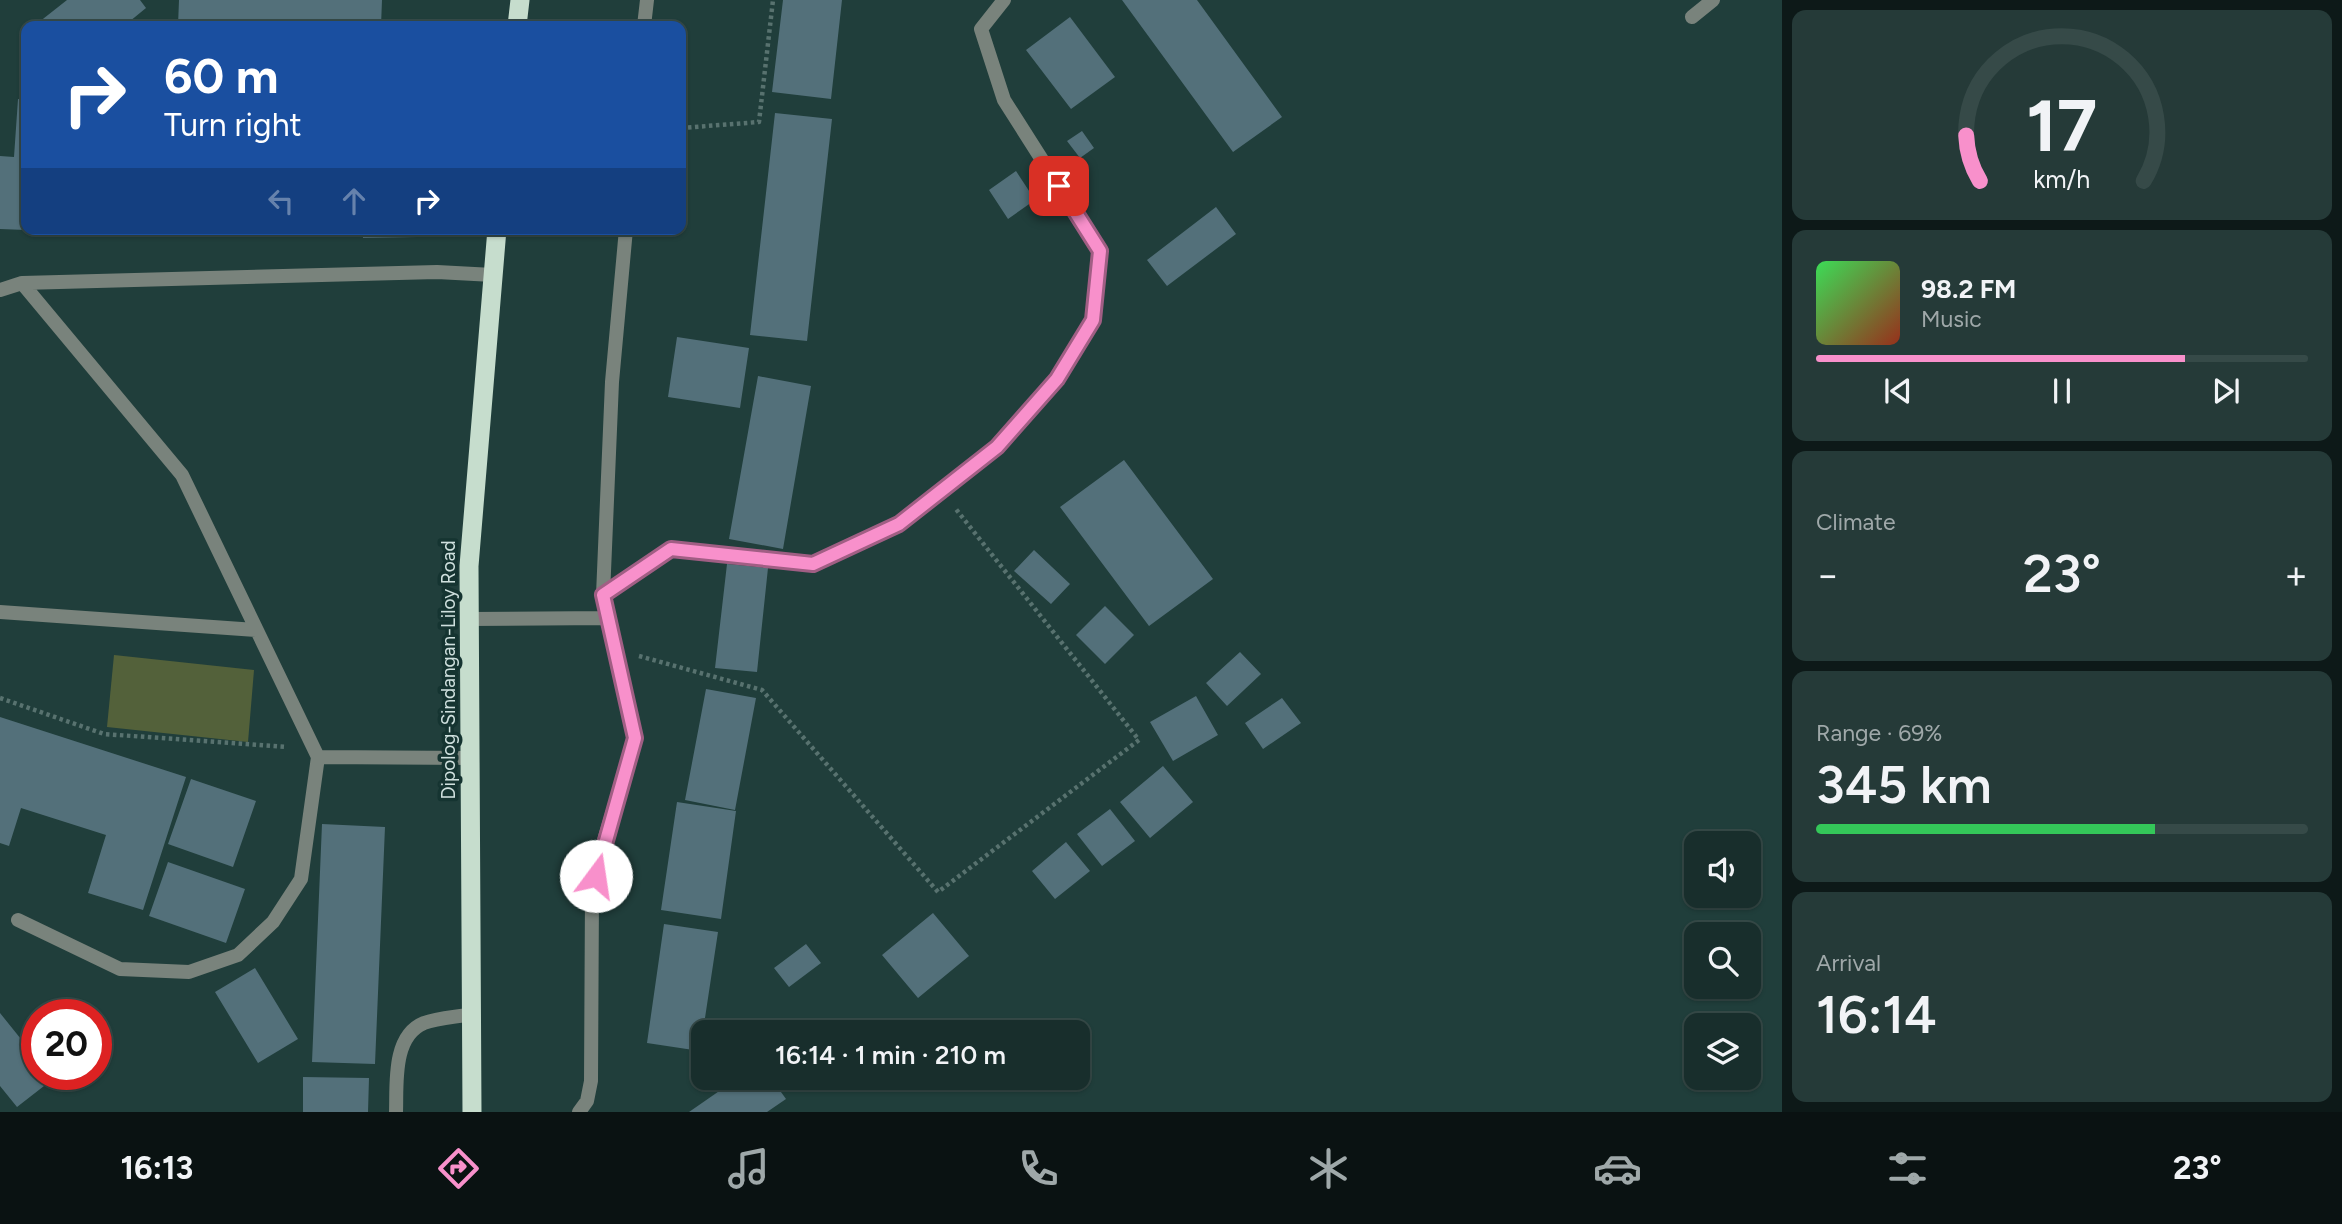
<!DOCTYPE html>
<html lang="en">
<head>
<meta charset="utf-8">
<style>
	body { margin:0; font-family:Figtree,sans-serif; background:#253a38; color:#f1f3f6; height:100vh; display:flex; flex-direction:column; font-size:26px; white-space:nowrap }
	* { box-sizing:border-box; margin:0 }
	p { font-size:23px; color:#9fa8a9 }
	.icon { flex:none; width:38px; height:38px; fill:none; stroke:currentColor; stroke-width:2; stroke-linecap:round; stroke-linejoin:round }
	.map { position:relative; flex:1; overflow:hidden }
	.panel { display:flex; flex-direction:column; gap:10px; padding:10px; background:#0d1918; width:560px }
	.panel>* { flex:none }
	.hud { position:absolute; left:21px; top:21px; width:665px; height:214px; border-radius:14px; box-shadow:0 2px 5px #0004,0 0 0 2px #364a48; background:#1a4fa0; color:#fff; overflow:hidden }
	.buttons { position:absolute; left:1684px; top:831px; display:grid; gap:14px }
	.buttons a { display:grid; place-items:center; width:77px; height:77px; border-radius:14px; background:#182e2c; box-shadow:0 2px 5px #0004,0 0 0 2px #364a48; font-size:35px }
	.speed { position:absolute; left:21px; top:999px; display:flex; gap:14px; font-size:35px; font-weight:700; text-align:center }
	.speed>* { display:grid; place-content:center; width:91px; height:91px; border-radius:50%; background:#182e2c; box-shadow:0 2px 5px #0004,0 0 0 2px #364a48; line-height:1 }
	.speed .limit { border:10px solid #d22; background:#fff; color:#111 }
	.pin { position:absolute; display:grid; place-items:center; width:60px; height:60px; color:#fff; margin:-30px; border-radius:14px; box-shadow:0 4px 10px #0006 }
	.me { position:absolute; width:77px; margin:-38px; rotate:14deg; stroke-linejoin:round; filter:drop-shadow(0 0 5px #0008) }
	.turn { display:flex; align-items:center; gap:24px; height:147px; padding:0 28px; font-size:32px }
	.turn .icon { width:91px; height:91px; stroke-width:2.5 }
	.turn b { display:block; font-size:49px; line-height:60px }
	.lanes { display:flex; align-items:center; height:66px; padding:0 28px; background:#0003; justify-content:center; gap:35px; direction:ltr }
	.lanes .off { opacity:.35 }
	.big { font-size:52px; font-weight:600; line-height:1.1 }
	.panel .tile { flex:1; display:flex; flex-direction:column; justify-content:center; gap:10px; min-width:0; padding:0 24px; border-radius:14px; background:#253a38 }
	.panel .dial { align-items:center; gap:0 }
	.dial svg { height:182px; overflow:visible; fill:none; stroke:#364a48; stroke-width:7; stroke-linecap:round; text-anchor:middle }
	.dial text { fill:#f1f3f6; stroke:none }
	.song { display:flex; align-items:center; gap:21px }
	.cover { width:84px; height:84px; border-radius:10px; background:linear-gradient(135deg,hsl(130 70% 55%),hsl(10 70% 35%)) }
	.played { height:7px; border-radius:4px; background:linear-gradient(90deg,#f890cb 75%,#364a48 75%) }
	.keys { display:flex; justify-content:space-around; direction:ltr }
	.heat { display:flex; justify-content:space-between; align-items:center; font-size:38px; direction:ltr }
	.charge { height:10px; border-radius:5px; background:linear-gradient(90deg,#34c759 69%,#364a48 0) }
	.trip { position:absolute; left:691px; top:1020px; width:399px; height:70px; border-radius:14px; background:#182e2c; box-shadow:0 2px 5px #0004,0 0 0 2px #364a48; font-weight:600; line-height:70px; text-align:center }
	.menu { display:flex; height:112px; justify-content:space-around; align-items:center; background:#0a1212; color:#9fa8a9 }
	.menu .icon { width:49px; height:49px }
	.menu .current { color:#f890cb }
	.menu b { font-size:32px; color:#f1f3f6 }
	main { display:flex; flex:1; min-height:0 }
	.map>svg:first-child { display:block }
</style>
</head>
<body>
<main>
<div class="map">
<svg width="1782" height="1112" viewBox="0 0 1782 1112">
	<rect width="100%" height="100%" fill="#203e3b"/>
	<path fill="#53613a" d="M114,655L254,670L248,742L107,727Z"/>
	<path fill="#53707a" d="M67,0H140L146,8L124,26H34Z
		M179,0H382L381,26H178Z
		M783,0H842L831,99L772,92Z
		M1122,0H1197L1282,117L1233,152Z
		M1070,17L1115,77L1071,109L1026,50Z
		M18,99L26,100V230L0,229V156L14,157Z
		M775,113L832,119L807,341L750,335Z
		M1082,131L1094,148L1080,158L1067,141Z
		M1016,171L1035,200L1008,219L989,190Z
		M1216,207L1236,234L1167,286L1147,260Z
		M38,229H90V235Z
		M108,229H162V235L108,237Z
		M176,229H231V232L177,234Z
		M363,229H417V237L363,238Z
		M677,337L749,348L740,408L668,397Z
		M758,376L811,386L783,549L729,539Z
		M1124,460L1213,579L1149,626L1060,507Z
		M1034,550L1070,584L1051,604L1014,571Z
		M727,564L768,568L757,672L715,668Z
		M1105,606L1134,635L1105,664L1076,635Z
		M1240,652L1261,674L1227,706L1206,683Z
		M706,689L756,698L735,810L685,800Z
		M1196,696L1218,735L1173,761L1150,722Z
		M1282,698L1301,723L1263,749L1245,723Z
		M0,717L186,777L143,910L88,893L106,835L21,808L9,846L0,843Z
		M1163,766L1193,802L1150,838L1120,802Z
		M191,779L256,801L233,867L168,844Z
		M677,802L736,811L721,919L661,910Z
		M1110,809L1135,841L1102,866L1077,834Z
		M322,824L385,827L375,1064L312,1062Z
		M1066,842L1090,871L1055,899L1032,871Z
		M168,862L245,889L226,943L149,916Z
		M933,913L969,956L918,998L882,955Z
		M664,924L718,932L700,1051L647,1043Z
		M806,944L821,963L789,987L774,968Z
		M255,968L298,1039L258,1063L215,992Z
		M0,1013L37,1059V1074H49L53,1079L17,1107L0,1086Z
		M303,1077L369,1078L368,1112H303Z
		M738,1078H771L786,1099L767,1112H689Z"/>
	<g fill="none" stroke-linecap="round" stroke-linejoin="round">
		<path stroke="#58726f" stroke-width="4.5" stroke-dasharray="3.5 3.5" stroke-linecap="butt" d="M681,128L759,122L773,0
			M639,656L762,690L938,892L1139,740L955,508
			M0,698L104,734L287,747"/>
		<path stroke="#79837c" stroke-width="14" d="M644,26L647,0
			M0,290L22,283L437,272L493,275
			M603,595L671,549L813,564L899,524L997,447L1057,379L1093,320L1100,251L1004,100L981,29L1004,0
			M0,612L256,630
			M469,619L608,618
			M318,757L471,758
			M18,920L120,969L189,972L238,955L273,922L301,879L318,757L182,475L22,283
			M396,1112C397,1085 392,1036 424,1023C438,1018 457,1017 472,1014
			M579,1112L587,1101L591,1081L592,894L599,857L635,738L603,595L612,382L626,229"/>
		<path stroke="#79837c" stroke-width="14" d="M1692,17L1713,0"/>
		<path stroke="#c6ddcd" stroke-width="19" d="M517,26L520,0
			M472,1112L469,566L497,229"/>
	</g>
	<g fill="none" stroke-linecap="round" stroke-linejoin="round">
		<g stroke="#a15e84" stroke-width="18">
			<path id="route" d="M596,876L635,738L603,595L671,549L813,564L899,524L997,447L1057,379L1093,320L1100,251L1059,186"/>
		</g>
		<use href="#route" stroke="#f890cb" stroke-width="12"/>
	</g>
	<g text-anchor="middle" stroke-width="7" stroke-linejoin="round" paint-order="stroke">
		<g font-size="19" fill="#cfe0de" stroke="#153431">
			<text transform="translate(448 670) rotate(-90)" y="7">Dipolog-Sindangan-Liloy Road</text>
		</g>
	</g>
</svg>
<div class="buttons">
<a><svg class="icon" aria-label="sound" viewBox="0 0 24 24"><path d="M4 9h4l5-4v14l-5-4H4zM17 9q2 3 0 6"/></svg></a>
<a><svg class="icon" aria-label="search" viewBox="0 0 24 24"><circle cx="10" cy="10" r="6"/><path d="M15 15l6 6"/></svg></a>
<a><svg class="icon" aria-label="layers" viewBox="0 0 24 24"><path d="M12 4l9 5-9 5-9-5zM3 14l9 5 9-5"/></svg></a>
</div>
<div class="speed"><div class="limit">20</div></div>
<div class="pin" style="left:1059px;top:186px;background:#d93025"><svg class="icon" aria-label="arrive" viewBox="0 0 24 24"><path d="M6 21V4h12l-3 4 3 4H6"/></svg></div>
<svg class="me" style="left:596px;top:876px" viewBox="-20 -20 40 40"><circle r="19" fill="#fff"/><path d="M0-13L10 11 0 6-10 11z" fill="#f890cb"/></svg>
<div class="trip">16:14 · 1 min · 210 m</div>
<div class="hud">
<div class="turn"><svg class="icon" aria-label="right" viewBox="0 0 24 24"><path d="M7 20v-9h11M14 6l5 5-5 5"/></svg><div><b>60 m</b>Turn right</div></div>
<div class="lanes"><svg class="icon off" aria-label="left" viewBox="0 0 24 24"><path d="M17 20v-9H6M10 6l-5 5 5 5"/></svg><svg class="icon off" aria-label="ahead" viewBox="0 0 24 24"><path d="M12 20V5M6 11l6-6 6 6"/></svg><svg class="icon" aria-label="right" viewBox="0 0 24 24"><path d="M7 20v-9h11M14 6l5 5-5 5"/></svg></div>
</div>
</div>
<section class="panel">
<div class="tile dial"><svg viewBox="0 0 100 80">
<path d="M14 69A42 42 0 1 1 86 69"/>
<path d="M14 69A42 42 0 0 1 8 49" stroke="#f890cb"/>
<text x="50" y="56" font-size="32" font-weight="700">17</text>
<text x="50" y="72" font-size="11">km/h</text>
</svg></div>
<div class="tile">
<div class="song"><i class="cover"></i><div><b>98.2 FM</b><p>Music</p></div></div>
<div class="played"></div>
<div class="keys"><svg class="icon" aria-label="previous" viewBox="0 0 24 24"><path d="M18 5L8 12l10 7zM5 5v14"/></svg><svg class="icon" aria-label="pause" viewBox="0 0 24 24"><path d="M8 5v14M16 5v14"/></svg><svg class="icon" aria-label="next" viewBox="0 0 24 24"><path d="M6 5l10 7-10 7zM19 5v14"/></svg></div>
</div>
<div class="tile"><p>Climate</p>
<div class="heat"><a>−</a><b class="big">23°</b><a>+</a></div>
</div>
<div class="tile"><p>Range · 69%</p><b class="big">345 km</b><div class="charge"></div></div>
<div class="tile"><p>Arrival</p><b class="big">16:14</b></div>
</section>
</main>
<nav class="menu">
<b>16:13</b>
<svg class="icon current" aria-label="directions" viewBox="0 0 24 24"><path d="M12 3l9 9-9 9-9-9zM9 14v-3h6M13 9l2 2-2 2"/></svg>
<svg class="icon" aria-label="music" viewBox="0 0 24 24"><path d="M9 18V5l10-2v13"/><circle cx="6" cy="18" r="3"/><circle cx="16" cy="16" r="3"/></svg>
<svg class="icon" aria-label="phone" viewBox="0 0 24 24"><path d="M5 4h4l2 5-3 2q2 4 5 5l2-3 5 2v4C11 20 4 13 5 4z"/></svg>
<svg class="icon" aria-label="climate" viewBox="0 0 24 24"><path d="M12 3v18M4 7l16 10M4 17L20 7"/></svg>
<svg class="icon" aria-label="car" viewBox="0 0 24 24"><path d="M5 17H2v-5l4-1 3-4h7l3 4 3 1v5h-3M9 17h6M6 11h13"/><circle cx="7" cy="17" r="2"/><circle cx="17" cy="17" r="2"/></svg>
<svg class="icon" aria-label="filters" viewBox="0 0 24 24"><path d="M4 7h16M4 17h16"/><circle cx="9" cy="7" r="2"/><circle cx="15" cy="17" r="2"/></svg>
<b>23°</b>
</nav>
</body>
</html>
